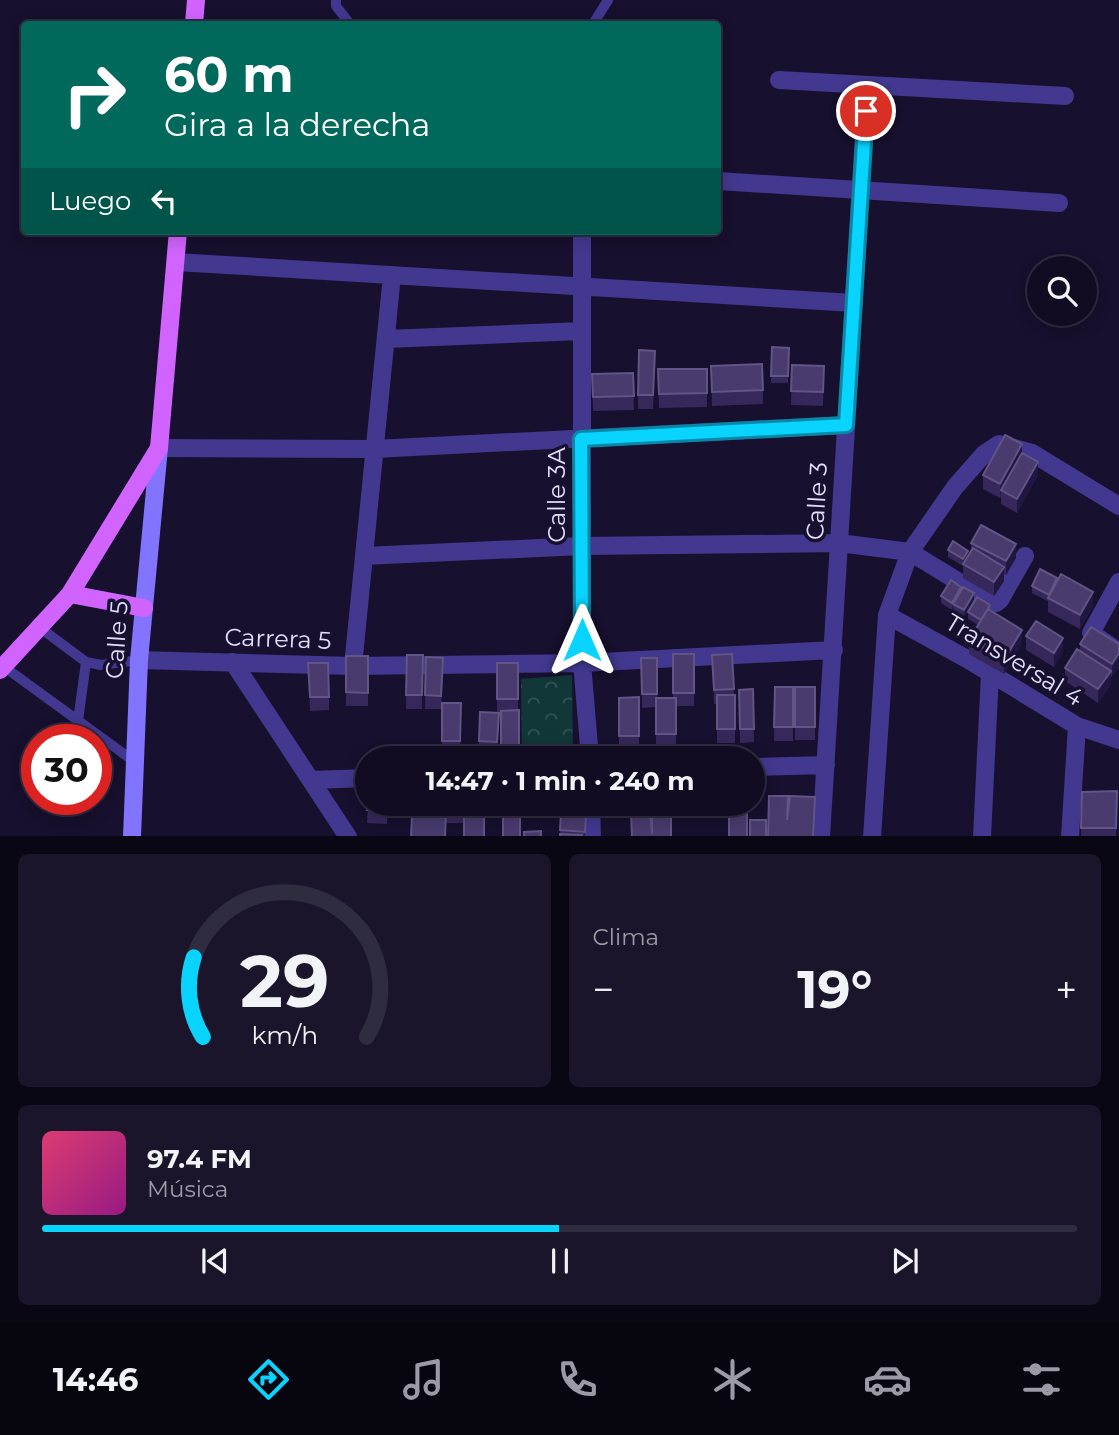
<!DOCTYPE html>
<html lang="es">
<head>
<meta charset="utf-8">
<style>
	body { margin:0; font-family:Montserrat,sans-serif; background:#1a152a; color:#f1f3f6; height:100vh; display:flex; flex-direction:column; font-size:26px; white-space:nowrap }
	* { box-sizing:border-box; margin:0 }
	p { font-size:23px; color:#9c9ba5 }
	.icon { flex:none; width:38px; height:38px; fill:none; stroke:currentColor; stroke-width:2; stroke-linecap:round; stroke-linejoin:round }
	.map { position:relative; height:836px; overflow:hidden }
	.side { display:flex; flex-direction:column; gap:18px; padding:18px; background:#090713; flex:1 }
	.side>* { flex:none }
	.banner { position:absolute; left:21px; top:21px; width:700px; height:214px; border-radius:7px; box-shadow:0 4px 18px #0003,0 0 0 2px #302c40; background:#00695c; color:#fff; overflow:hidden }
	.buttons { position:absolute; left:1027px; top:256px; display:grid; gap:14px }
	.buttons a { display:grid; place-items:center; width:70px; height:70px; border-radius:50%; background:#110c22; box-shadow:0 4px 18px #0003,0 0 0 2px #302c40; font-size:35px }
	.speed { position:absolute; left:21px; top:724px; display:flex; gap:14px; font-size:35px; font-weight:700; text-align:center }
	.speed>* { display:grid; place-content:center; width:91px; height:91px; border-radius:50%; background:#110c22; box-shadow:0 4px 18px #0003,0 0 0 2px #302c40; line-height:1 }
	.speed .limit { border:10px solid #d22; background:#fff; color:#111 }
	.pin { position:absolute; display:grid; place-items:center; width:60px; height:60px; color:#fff; margin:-30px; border:4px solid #fff; border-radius:50%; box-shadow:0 2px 7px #0007 }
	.me { position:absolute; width:77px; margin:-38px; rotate:0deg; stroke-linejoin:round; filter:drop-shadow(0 0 5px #0008) }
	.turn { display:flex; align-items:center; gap:24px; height:147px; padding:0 28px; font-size:32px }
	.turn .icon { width:91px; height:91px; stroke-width:2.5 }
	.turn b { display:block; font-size:49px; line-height:60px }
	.then { display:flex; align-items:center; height:66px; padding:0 28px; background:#0003; gap:14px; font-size:26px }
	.big { font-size:52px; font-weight:700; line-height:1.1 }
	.side .tile { flex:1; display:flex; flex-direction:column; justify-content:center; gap:10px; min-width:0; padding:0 24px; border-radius:10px; background:#1a152a }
	.side .dial { align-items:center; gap:0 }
	.dial svg { height:182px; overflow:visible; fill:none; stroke:#302c40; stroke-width:7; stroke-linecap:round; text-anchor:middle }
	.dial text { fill:#f1f3f6; stroke:none }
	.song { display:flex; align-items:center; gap:21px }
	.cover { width:84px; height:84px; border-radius:10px; background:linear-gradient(135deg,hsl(340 70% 55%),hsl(310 70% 35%)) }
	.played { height:7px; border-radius:4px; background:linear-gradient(90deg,#09d3ff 50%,#302c40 50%) }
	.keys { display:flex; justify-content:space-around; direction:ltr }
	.heat { display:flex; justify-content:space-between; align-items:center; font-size:38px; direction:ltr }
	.side .tiles { flex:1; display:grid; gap:18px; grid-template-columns:1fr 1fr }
	.tile:last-child { grid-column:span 2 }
	.trip { position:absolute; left:355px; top:746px; width:410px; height:70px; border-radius:35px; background:#110c22; box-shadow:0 4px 18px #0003,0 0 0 2px #302c40; font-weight:700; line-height:70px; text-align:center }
	.tab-bar { display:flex; height:112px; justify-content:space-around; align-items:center; background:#07050e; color:#9c9ba5 }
	.tab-bar .icon { width:49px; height:49px }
	.tab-bar .on { color:#09d3ff }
	.tab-bar b { font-size:32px; color:#f1f3f6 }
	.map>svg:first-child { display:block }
</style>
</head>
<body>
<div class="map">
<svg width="1119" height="837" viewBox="0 0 1119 837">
	<defs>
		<pattern id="park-crowns" width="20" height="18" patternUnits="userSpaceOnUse" patternTransform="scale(1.75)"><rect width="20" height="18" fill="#123738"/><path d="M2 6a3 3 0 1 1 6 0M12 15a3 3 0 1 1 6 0" fill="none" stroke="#345456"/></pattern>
	</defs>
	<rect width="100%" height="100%" fill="#17102e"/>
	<path fill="url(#park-crowns)" d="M572,675L573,758H522L521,679Z"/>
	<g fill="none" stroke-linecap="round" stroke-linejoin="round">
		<path stroke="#423890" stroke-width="10" d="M336,0V6L350,24
			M593,24L608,0
			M39,627L86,662L101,665L139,660
			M3,666L135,762
			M78,721L86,662"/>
		<path stroke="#423890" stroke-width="18" d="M779,80L1065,96
			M718,181L1059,203
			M582,231V663L590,758
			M176,262L854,303
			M386,339L581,331
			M159,448L374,449L846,425
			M364,556L582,546L839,543L910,552L990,601L996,603L1000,600L1025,556
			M1119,582L1091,633L1119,652
			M887,615L967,659L1077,726L1119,740
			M139,660L353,666L582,663L834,650
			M233,662L348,837
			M353,666L392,275
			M752,767L826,765
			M311,780L368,778
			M591,803L592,837
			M821,837L867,85
			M872,837L887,615L910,552L955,487L984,454L999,444L1032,453L1119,506
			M982,837L990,673
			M1070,837L1077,726"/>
		<path stroke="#8274ff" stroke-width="18" d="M132,837L139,660L159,448"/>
		<path stroke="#d164ff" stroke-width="18" d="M194,24L196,0
			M70,594L144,608
			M0,670L70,594L159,448L178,231"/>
	</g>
	<path fill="#37285c" d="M772,347L789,348L788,383H771Z
		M655,365L653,409H638V395Z
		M792,365L824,366L823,406L791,405Z
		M711,366L763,390V404L712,406Z
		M658,369H707V407L659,408Z
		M633,373L634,410L593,411L592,374Z
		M1022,453L1038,475L1017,513L1001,504V496L1000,498L983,489V475Z
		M971,543L1016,558L1006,575L1004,574V581L994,596L963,578V566L948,557V550L968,556L971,551Z
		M1057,581L1093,606L1080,629L1048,612V601L1032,593V586Z
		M961,590L974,600L964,617L953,611V607L952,610L941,603V596Z
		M990,611L1022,643L1004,674L969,654V640L978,625L968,619V612Z
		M1026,636L1063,652L1054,667L1026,650Z
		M1080,644H1119L1112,677L1111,676V684L1098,703L1065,681V668L1080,651Z
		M673,654H694V706H676V747L656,748V707L642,708L641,658H657V698H673Z
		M732,654L734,695H735V743H717V704H714L712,655Z
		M407,655H423L422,709H406Z
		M346,656H368V706H346Z
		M426,657L443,672L441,709H425Z
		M308,663L329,697V710L310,711Z
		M497,663H518V710H519V758H501V713H497Z
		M775,687H793V741H774Z
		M795,687H815V740H795Z
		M753,689L754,742L740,743L739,690Z
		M639,697V750H619V698Z
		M442,703H461L460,754H442Z
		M499,727L497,756L479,755V741Z
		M1117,791L1116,837H1081L1082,792Z
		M368,803H388L387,824L367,823Z
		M446,803H464V823H446L428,815L446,812Z
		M689,803H711V812H689Z
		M561,813L586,815L585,837H560Z"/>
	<path fill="#221642" d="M1022,444V458L1001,490L1000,498V484Z
		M1038,462V475L1017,513V499Z
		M1016,544V558L1006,575V561Z
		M968,551V558L963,566V559Z
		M1004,567V581L994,596V582Z
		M961,587V594L953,604V607L952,610V603Z
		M1093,592V606L1080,629V615Z
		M974,593V600L964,617V610Z
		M1022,630V643L1004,674V660Z
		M1063,638V652L1054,667V653Z
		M1119,653V667L1112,677V664Z
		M1111,671V684L1098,703V689Z"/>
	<path fill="#493b6e" stroke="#625484" stroke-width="2" d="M772,347L789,348L788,376H771Z
		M639,350L655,351L653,395H638Z
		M762,364L763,390L712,392L711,366Z
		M792,365L824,366L823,392L791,391Z
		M658,369H707V393L659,394Z
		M633,373L634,396L593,397L592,374Z
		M1005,435L1022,444L1000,484L983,475Z
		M1022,453L1038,462L1017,499L1001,490Z
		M981,525L1016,544L1006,561L971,543Z
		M953,541L968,551L963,559L948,550Z
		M973,548L1004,567L994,582L963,564Z
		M1040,569L1057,578L1049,595L1032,586Z
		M1061,574L1093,592L1080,615L1048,598Z
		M951,580L961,587L952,603L941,596Z
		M963,587L974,593L964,610L953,604Z
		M977,597L990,605L981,620L968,612Z
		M988,609L1022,630L1004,660L969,640Z
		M1036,621L1063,638L1054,653L1026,636Z
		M1091,627L1119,644V653L1112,664L1080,644Z
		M1077,649L1111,671L1098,689L1065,668Z
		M673,654H694V693H673Z
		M732,654L734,689L714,690L712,655Z
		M407,655H423L422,695H406Z
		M346,656H368V693L346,692Z
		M426,657L443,658L441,696L425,695Z
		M641,658H657V694H642Z
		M308,663H328L329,697H310Z
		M497,663H518V699H497Z
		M775,687H793V727H774Z
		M795,687H815V727H795Z
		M753,689L754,729H740L739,690Z
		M717,695H735V729H717Z
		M639,697V736H619V698Z
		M656,698H676V734H656Z
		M442,703H461L460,741H442Z
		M519,710V745H501V711Z
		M480,712L499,713L497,742L479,741Z
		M1117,791L1116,828H1081L1082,792Z
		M769,796H788L787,820L790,796L815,797L813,837H768Z
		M368,803H388L387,810H367Z
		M446,803H464V809H446Z
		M652,803H671V837H632L631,813L650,812L652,834Z
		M729,803H747V837H729Z
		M428,811L446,812L445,837H411L412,815H428Z
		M464,811H484V837H464Z
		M503,811H520V837H503Z
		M561,813L586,815L585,832L560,830Z
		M750,820H766V837H750Z
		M541,831V837H524V832Z
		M560,834L582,835L581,837H560Z"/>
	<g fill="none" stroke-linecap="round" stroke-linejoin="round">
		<g stroke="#0689a6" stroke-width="18">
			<path id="route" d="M582,640L581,439L846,425L866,111"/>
		</g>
		<use href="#route" stroke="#09d3ff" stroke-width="12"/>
	</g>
	<g text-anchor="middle" stroke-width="7" stroke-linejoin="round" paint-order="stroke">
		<g font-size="24" fill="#e3ddff" stroke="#17102e">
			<text transform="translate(557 495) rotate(-90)" y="8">Calle 3A</text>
			<text transform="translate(817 501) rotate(-87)" y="8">Calle 3</text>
			<text transform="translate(278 639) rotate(2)" y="8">Carrera 5</text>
			<text transform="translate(117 640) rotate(-86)" y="8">Calle 5</text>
			<text transform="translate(1014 660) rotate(31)" y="8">Transversal 4</text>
		</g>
	</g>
</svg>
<div class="buttons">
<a><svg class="icon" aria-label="search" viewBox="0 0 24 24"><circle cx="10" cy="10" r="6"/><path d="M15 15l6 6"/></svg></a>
</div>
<div class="speed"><div class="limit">30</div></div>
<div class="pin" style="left:866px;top:111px;background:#d93025"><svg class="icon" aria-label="arrive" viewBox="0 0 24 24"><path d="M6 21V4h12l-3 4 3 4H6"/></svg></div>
<svg class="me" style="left:582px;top:640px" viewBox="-20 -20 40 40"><path d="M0-17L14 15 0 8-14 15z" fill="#09d3ff" stroke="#fff" stroke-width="4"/></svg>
<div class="trip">14:47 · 1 min · 240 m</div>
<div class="banner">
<div class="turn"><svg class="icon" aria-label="right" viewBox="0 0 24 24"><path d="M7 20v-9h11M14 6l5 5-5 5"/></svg><div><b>60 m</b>Gira a la derecha</div></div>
<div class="then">Luego<svg class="icon" aria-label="left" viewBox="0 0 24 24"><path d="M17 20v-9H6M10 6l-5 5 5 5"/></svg></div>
</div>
</div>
<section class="side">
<div class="tiles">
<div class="tile dial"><svg viewBox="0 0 100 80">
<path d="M14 69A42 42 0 1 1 86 69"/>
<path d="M14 69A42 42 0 0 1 10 34" stroke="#09d3ff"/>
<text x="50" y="56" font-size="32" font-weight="700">29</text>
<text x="50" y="72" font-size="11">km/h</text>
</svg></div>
<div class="tile"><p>Clima</p>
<div class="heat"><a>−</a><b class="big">19°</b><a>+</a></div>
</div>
<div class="tile">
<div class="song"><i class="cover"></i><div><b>97.4 FM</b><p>Música</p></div></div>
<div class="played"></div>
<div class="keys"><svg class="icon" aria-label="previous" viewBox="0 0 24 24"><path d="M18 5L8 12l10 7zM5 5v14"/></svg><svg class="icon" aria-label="pause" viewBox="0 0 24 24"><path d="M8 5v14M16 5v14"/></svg><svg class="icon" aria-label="next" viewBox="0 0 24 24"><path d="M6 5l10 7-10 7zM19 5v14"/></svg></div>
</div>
</div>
</section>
<nav class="tab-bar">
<b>14:46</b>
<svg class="icon on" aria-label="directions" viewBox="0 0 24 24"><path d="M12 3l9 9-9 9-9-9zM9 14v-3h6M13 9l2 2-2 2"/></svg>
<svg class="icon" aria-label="music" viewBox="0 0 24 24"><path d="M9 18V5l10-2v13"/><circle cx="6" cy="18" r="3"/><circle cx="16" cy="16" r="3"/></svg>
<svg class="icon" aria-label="phone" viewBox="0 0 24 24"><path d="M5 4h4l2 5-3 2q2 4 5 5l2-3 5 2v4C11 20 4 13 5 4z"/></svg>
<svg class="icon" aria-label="climate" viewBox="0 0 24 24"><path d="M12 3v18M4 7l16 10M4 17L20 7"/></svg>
<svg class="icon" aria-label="car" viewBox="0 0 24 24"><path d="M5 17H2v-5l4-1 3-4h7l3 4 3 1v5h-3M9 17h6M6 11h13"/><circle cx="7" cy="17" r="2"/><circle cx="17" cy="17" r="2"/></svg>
<svg class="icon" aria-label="filters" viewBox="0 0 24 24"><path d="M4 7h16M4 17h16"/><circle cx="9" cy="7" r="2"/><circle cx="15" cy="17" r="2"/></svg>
</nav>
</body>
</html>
